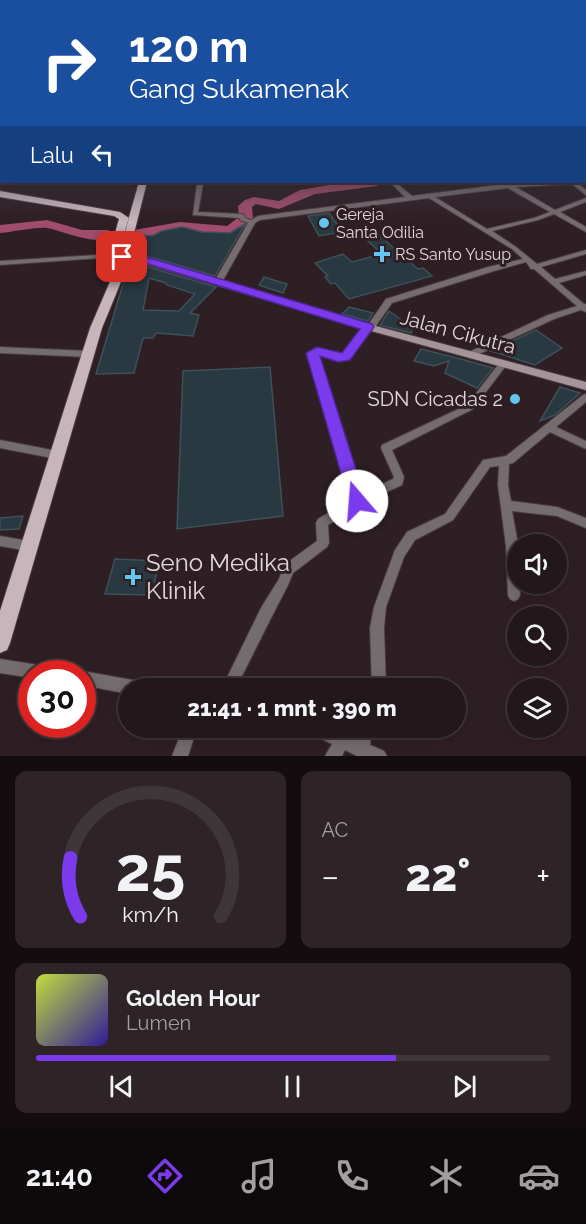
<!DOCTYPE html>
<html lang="id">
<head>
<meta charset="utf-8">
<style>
	body { margin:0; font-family:Raleway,sans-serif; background:#2e2428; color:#f1f3f6; height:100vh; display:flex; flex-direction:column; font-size:22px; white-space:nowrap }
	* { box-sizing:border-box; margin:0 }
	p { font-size:20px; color:#a29fa3 }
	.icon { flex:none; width:33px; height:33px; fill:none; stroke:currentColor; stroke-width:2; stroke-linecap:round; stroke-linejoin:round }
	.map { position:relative; height:756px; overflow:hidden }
	.sheet { display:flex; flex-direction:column; gap:15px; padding:15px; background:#130d0f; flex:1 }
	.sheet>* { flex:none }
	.guide { position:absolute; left:0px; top:0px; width:586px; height:183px; box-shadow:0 3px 15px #0003,0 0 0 2px #3f363a; background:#1a4fa0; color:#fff; overflow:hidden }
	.tools { position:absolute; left:507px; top:534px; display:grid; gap:12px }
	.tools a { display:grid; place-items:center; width:60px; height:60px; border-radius:50%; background:#22171b; box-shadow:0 3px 15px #0003,0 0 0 2px #3f363a; font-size:30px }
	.speed { position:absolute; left:18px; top:660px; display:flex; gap:12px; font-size:30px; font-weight:700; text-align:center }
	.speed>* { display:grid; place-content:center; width:78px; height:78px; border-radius:50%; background:#22171b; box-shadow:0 3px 15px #0003,0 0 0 2px #3f363a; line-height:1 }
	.speed .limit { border:9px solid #d22; background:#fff; color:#111 }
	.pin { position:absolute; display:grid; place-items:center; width:51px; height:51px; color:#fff; margin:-26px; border-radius:12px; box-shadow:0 3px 9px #0006 }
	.me { position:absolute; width:66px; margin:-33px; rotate:342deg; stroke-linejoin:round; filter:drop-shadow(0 0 4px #0008) }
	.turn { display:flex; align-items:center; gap:21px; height:126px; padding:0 30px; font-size:27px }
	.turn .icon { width:78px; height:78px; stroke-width:2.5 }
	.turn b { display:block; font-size:42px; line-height:51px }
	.then { display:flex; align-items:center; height:57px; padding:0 30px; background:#0003; gap:12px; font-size:22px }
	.big { font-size:45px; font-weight:800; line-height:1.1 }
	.sheet .widget { flex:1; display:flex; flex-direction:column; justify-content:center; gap:9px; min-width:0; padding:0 21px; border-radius:12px; background:#2e2428 }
	.sheet .dial { align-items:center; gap:0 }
	.dial svg { height:156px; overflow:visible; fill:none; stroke:#3f363a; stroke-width:7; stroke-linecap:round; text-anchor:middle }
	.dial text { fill:#f1f3f6; stroke:none }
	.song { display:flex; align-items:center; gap:18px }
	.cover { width:72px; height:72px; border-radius:9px; background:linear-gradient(135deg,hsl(70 70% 55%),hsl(250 70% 35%)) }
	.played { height:6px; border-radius:3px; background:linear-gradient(90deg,#7c3aed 70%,#3f363a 70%) }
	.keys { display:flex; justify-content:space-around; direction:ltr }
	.heat { display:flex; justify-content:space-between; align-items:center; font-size:33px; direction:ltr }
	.sheet .tiles { flex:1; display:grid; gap:15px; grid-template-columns:1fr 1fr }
	.widget:last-child { grid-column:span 2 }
	.trip { position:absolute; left:118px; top:678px; width:348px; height:60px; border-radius:30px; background:#22171b; box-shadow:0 3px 15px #0003,0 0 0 2px #3f363a; font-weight:800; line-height:60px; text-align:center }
	.tab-bar { display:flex; height:96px; justify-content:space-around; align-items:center; background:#0e090b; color:#a29fa3 }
	.tab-bar .icon { width:42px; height:42px }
	.tab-bar .selected { color:#7c3aed }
	.tab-bar b { font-size:27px; color:#f1f3f6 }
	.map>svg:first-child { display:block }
</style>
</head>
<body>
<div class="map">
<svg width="586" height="756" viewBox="0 0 586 756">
	<rect width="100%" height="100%" fill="#2e1f24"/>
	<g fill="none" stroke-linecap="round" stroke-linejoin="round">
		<path fill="#a04c6c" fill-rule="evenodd" d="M585,126H586V132H585Z
			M347,182H383L377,186L315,194L279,209L256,204L252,207L253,218C230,248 206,229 177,230C164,231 152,237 139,237L132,233L134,230L180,222L227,226L239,217L238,206L245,200L254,197L279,201L300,190Z
			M47,220L82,230H108L115,234C101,249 64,231 47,228C33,227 15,232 0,233V225Z"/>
	</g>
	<path fill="#283941" stroke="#3e5058" stroke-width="1.5" fill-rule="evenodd" d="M329,213L343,232L319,236L308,216Z
		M245,224L215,276L154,258L132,254L136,235L152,236L162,231L182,227L202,232L230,233Z
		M373,230L418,269L423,268L432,276L349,299L335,283L331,284L325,277L328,276L315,263L343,254L352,262L382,254L359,233Z
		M129,264L148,267L216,287L190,313L199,315L193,336L156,333L153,338H143L134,373L96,374ZM149,278L166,283L167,285L195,294L179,311L143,310Z
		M264,277L287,284L283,293L259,285Z
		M349,307L373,313L368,321L342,314Z
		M389,311L413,328L411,333L380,325Z
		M536,330L562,348L535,365L491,351Z
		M421,349L457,358L493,368L477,388L445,373L449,361L434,366L414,361Z
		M270,367L283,516L177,529L183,371Z
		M560,387L580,393L555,415L540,421Z
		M23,516L19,529L0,530V518Z
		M115,559L159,561L152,595L105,594Z"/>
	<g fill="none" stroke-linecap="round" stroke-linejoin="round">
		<g stroke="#4b3c41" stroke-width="2">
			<path id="minor" d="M586,145V149L585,150V146Z
				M0,149H2V153H0Z
				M585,178H586V182H584Z
				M180,182H213L210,184H203L198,212L242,214L244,215L245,218L251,220L258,216L405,197L390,182H395L412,196L505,184L552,182H576L586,190V195L572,184L516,187L555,210L586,198V202L560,212L586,227V232L554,214L538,220L492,231L516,247L537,264L586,250V254L541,267L555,279L586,271V275L559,283L584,304H586V312L581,310L554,319L475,356H469L468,354L469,352L548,315L577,306L534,269H531L526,262L494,271L392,303L373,330H370L349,359L338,361L317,354L360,494L393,479L394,477L381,448L382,445L467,405L501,361H507L508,363L473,409L392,450L404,477L402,485L361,504L328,525L329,543L327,547L293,573L288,585L271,618L236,688H222L261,608L279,579L284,565L317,541L316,523L318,519L351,499L308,353C321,343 329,356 343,355L365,325H368L386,299L488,267L523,259L512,249L429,198L260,220L255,223L222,282L218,284L214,282L248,223L240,220L239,218L193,215L197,184H182ZM508,188L550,212L534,218L487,229L435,197Z
				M113,254L116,256L115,257L0,265V261Z
				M0,347L88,351L92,354L88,357L0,353Z
				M586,394V402L556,427L586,441V449L550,432L513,463L509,464L508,485L511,501L557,507L586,518V528L557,516L512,511L518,544V584H520V595L518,599L514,601L510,599L508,595L506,546L498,485L499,466L490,467L453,520L415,540L404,557L386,607L384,628L386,688H372L370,628L374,607L395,550L407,532L445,514L483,460L506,456L583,395Z
				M0,440L57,451L61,452L62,455L61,458L57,459L0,448Z
				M0,536L29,541L33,542L35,546L33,550L29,551L0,546Z
				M0,659L51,667L56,669L58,674H32V678L0,673Z
				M82,671L138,681L143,683L145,688H129V694L82,685V674H77Z
				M183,728H197L188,756H172Z
				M307,728H330L355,739L358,728H372L370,745L384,751L387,756H357L345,750L342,756H325L332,744L309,733Z"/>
		</g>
		<g stroke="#4b3c41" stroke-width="2">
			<path id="secondary" d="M113,253L153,260L372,325L586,382V390L364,329L149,265L110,258V254Z"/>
		</g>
		<g stroke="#4b3c41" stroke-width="2">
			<path id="primary" d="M139,182H147L123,277L102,328L10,643L7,650L0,653V611L90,328L112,277Z
				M0,191L120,212L129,218L125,233L120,236L115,233L119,219L114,216L0,197Z"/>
		</g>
		<use href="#minor" fill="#756c6f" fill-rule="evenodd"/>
		<use href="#secondary" fill="#a3959a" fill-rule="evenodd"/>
		<use href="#primary" fill="#c7b5bb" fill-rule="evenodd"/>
	</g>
	<linearGradient id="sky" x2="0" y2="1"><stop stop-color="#191114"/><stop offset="0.52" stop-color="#464250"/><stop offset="1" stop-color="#464250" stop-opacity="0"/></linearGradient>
	<rect width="586" height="222" fill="url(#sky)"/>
	<path fill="#7c3aed" stroke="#51269a" stroke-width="1.5" d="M122,253L153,259L372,324L374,327L350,360L338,362L320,356L366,501L363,506L357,508L351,506L349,501L306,353L317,347L342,353L360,329L148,264L119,259V254Z"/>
	<g fill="#64c5ee" stroke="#2e1f24" stroke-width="2">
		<circle cx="324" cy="223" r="6"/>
		<path d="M379 245h6v6h6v6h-6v6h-6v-6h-6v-6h6z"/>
		<circle cx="515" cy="399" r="6"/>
		<path d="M130 568h6v6h6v6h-6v6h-6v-6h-6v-6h6z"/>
	</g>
	<g text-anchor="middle" stroke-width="6" stroke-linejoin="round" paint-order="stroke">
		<g font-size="16" fill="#e1d6d9" stroke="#2e1f24" text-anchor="start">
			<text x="336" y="220">Gereja<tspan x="336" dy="18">Santa Odilia</tspan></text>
			<text x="395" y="260">RS Santo Yusup</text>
		</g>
		<g font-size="20" fill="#e1d6d9" stroke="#2e1f24">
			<text transform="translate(458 332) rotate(15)" y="7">Jalan Cikutra</text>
		</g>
		<g font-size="20" fill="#e1d6d9" stroke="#2e1f24" text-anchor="end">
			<text x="503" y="406">SDN Cicadas 2</text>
		</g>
		<g font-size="24" fill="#e1d6d9" stroke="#2e1f24" text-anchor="start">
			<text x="146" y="571">Seno Medika<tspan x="146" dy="28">Klinik</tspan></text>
		</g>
	</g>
</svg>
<div class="tools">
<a><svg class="icon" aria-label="sound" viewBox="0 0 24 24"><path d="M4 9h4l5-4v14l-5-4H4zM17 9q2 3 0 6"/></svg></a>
<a><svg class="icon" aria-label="search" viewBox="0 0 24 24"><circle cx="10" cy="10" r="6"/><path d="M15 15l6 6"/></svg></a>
<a><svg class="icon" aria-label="layers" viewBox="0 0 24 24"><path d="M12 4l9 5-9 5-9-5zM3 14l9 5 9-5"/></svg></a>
</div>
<div class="speed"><div class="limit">30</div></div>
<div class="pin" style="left:122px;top:257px;background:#d93025"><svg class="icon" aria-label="arrive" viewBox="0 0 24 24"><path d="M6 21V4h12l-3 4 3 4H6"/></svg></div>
<svg class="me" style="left:357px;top:501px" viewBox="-20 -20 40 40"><circle r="19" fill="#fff"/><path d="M0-13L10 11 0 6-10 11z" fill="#7c3aed"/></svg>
<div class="trip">21:41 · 1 mnt · 390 m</div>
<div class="guide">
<div class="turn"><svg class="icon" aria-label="right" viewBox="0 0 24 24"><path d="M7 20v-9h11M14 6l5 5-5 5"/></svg><div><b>120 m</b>Gang Sukamenak</div></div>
<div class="then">Lalu<svg class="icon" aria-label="left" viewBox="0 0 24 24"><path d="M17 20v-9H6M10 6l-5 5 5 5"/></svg></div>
</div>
</div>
<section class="sheet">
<div class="tiles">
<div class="widget dial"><svg viewBox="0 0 100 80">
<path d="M14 69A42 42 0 1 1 86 69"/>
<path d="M14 69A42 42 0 0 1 9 39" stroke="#7c3aed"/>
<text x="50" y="56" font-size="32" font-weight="700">25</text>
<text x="50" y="72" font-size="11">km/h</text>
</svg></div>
<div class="widget"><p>AC</p>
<div class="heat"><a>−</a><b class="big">22°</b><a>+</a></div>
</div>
<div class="widget">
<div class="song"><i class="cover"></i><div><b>Golden Hour</b><p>Lumen</p></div></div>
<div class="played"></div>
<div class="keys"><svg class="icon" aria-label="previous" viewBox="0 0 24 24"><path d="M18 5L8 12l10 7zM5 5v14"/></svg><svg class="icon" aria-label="pause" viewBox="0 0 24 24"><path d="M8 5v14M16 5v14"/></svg><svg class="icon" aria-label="next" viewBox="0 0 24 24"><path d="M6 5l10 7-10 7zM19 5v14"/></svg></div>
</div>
</div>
</section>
<nav class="tab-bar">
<b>21:40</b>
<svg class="icon selected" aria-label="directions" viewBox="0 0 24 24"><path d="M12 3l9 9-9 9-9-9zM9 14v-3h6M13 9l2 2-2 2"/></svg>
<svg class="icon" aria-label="music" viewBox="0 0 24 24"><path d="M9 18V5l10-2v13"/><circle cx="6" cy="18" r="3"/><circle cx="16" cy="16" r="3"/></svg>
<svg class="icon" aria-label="phone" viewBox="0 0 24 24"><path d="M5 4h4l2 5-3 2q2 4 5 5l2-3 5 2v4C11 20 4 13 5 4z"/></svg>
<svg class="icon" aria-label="climate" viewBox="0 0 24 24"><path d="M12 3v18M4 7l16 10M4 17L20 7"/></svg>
<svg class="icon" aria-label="car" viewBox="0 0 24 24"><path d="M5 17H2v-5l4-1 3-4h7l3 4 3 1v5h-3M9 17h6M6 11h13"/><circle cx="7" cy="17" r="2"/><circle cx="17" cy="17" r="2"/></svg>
</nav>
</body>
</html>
